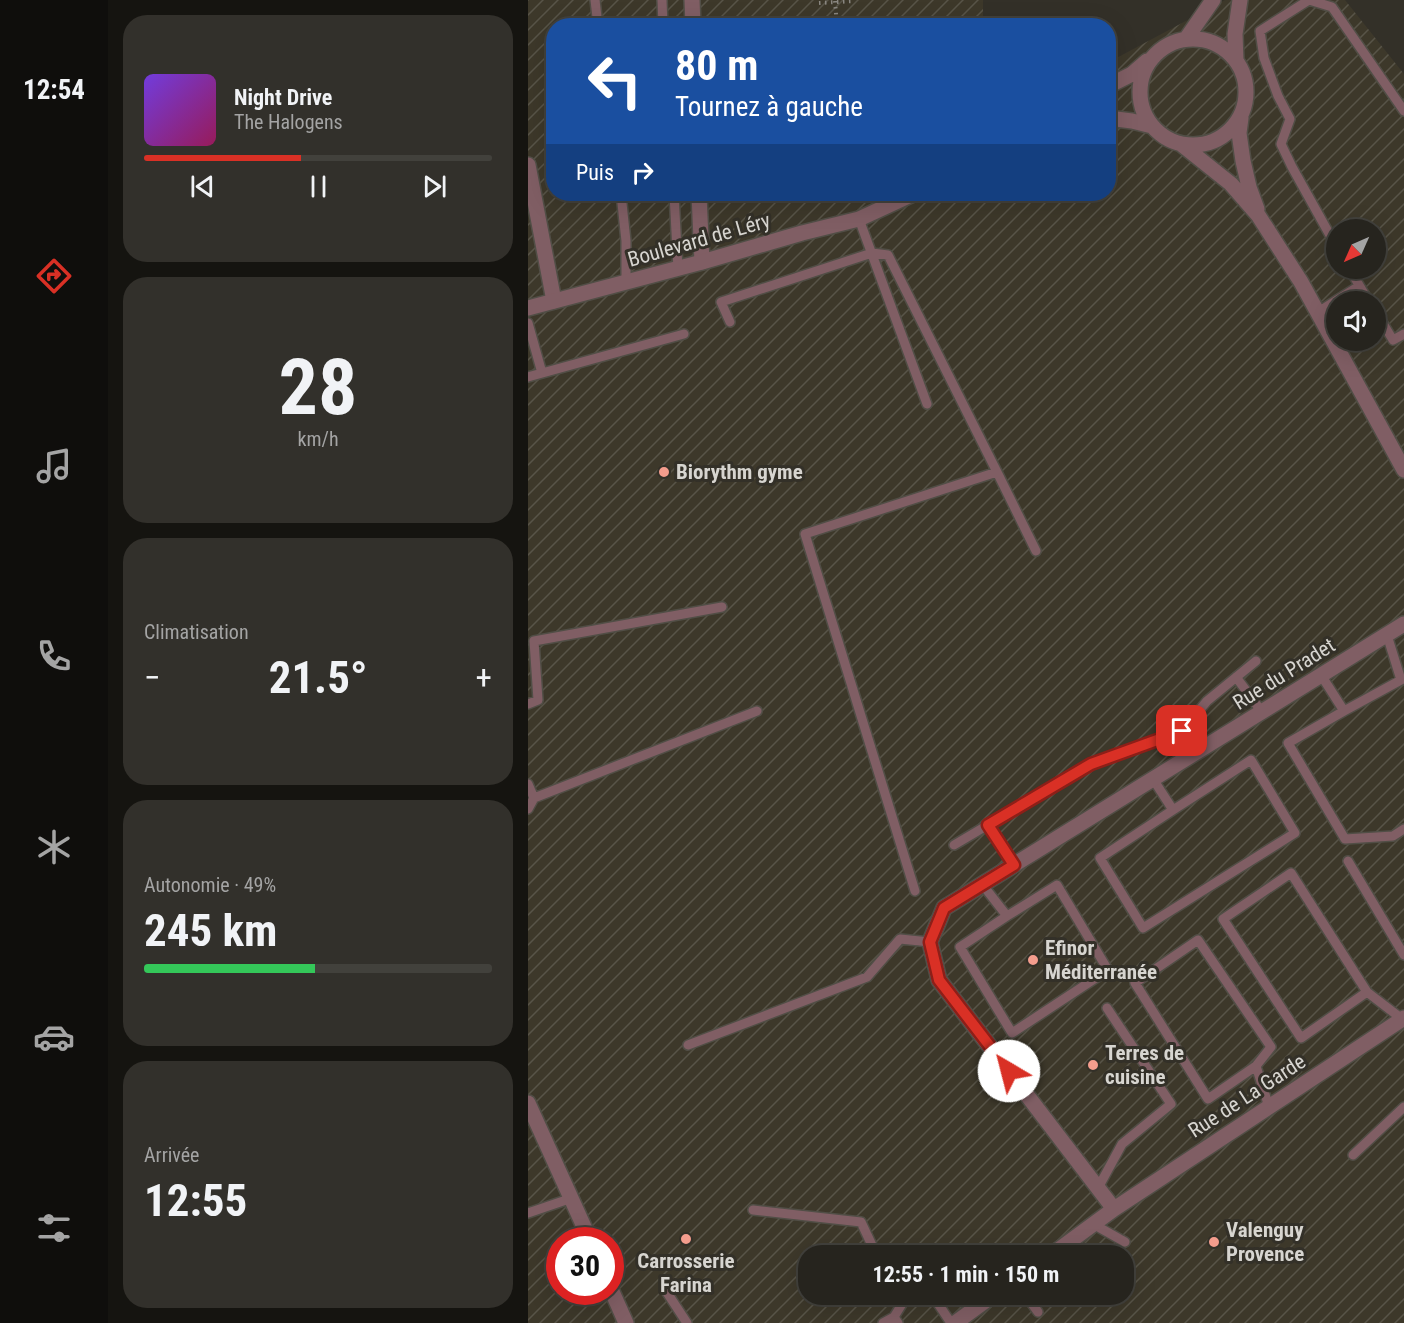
<!DOCTYPE html>
<html lang="fr">
<head>
<meta charset="utf-8">
<style>
	body { margin:0; font-family:"Roboto Condensed",sans-serif; background:#32302b; color:#f1f3f6; height:100vh; display:flex; flex-direction:column; font-size:22px; white-space:nowrap }
	* { box-sizing:border-box; margin:0 }
	p { font-size:20px; color:#a4a4a4 }
	.icon { flex:none; width:33px; height:33px; fill:none; stroke:currentColor; stroke-width:2; stroke-linecap:round; stroke-linejoin:round }
	.map { position:relative; flex:1; overflow:hidden }
	.sheet { display:flex; flex-direction:column; gap:15px; padding:15px; background:#151410; width:420px }
	.sheet>* { flex:none }
	.hud { position:absolute; left:18px; top:18px; width:570px; height:183px; border-radius:24px; box-shadow:0 6px 24px #0002,0 0 0 2px #42413c; background:#1a4fa0; color:#fff; overflow:hidden }
	.needle { width:39px; rotate:225deg }
	.controls { position:absolute; left:798px; top:219px; display:grid; gap:12px }
	.controls a { display:grid; place-items:center; width:60px; height:60px; border-radius:50%; background:#26241e; box-shadow:0 6px 24px #0002,0 0 0 2px #42413c; font-size:30px }
	.speed { position:absolute; left:18px; top:1227px; display:flex; gap:12px; font-size:30px; font-weight:700; text-align:center }
	.speed>* { display:grid; place-content:center; width:78px; height:78px; border-radius:50%; background:#26241e; box-shadow:0 6px 24px #0002,0 0 0 2px #42413c; line-height:1 }
	.speed .limit { border:9px solid #d22; background:#fff; color:#111 }
	.pin { position:absolute; display:grid; place-items:center; width:51px; height:51px; color:#fff; margin:-26px; border-radius:12px; box-shadow:0 3px 9px #0006 }
	.me { position:absolute; width:66px; margin:-33px; rotate:323deg; stroke-linejoin:round; filter:drop-shadow(0 0 4px #0008) }
	.turn { display:flex; align-items:center; gap:21px; height:126px; padding:0 30px; font-size:27px }
	.turn .icon { width:78px; height:78px; stroke-width:2.5 }
	.turn b { display:block; font-size:42px; line-height:51px }
	.then { display:flex; align-items:center; height:57px; padding:0 30px; background:#0003; gap:12px; font-size:22px }
	.big { font-size:45px; font-weight:700; line-height:1.1 }
	.sheet .widget { flex:1; display:flex; flex-direction:column; justify-content:center; gap:9px; min-width:0; padding:0 21px; border-radius:24px; background:#32302b }
	.sheet .dial { align-items:center; gap:0 }
	.dial b { font-size:78px; line-height:1 }
	.song { display:flex; align-items:center; gap:18px }
	.cover { width:72px; height:72px; border-radius:9px; background:linear-gradient(135deg,hsl(260 70% 55%),hsl(330 70% 35%)) }
	.played { height:6px; border-radius:3px; background:linear-gradient(90deg,#d93025 45%,#42413c 45%) }
	.keys { display:flex; justify-content:space-around; direction:ltr }
	.heat { display:flex; justify-content:space-between; align-items:center; font-size:33px; direction:ltr }
	.charge { height:9px; border-radius:4px; background:linear-gradient(90deg,#34c759 49%,#42413c 0) }
	.trip { position:absolute; left:270px; top:1245px; width:336px; height:60px; border-radius:24px; background:#26241e; box-shadow:0 6px 24px #0002,0 0 0 2px #42413c; font-weight:700; line-height:60px; text-align:center }
	main { display:flex; flex:1; min-height:0 }
	.tab-bar { display:flex; flex-direction:column; width:108px; justify-content:space-around; align-items:center; background:#0f0e0c; color:#a4a4a4 }
	.tab-bar .icon { width:42px; height:42px }
	.tab-bar .on { color:#d93025 }
	.tab-bar b { font-size:27px; color:#f1f3f6 }
	.map>svg:first-child { display:block }
</style>
</head>
<body>
<main>
<nav class="tab-bar">
<b>12:54</b>
<svg class="icon on" aria-label="directions" viewBox="0 0 24 24"><path d="M12 3l9 9-9 9-9-9zM9 14v-3h6M13 9l2 2-2 2"/></svg>
<svg class="icon" aria-label="music" viewBox="0 0 24 24"><path d="M9 18V5l10-2v13"/><circle cx="6" cy="18" r="3"/><circle cx="16" cy="16" r="3"/></svg>
<svg class="icon" aria-label="phone" viewBox="0 0 24 24"><path d="M5 4h4l2 5-3 2q2 4 5 5l2-3 5 2v4C11 20 4 13 5 4z"/></svg>
<svg class="icon" aria-label="climate" viewBox="0 0 24 24"><path d="M12 3v18M4 7l16 10M4 17L20 7"/></svg>
<svg class="icon" aria-label="car" viewBox="0 0 24 24"><path d="M5 17H2v-5l4-1 3-4h7l3 4 3 1v5h-3M9 17h6M6 11h13"/><circle cx="7" cy="17" r="2"/><circle cx="17" cy="17" r="2"/></svg>
<svg class="icon" aria-label="filters" viewBox="0 0 24 24"><path d="M4 7h16M4 17h16"/><circle cx="9" cy="7" r="2"/><circle cx="15" cy="17" r="2"/></svg>
</nav>
<section class="sheet">
<div class="widget">
<div class="song"><i class="cover"></i><div><b>Night Drive</b><p>The Halogens</p></div></div>
<div class="played"></div>
<div class="keys"><svg class="icon" aria-label="previous" viewBox="0 0 24 24"><path d="M18 5L8 12l10 7zM5 5v14"/></svg><svg class="icon" aria-label="pause" viewBox="0 0 24 24"><path d="M8 5v14M16 5v14"/></svg><svg class="icon" aria-label="next" viewBox="0 0 24 24"><path d="M6 5l10 7-10 7zM19 5v14"/></svg></div>
</div>
<div class="widget dial"><b>28</b><p>km/h</p></div>
<div class="widget"><p>Climatisation</p>
<div class="heat"><a>−</a><b class="big">21.5°</b><a>+</a></div>
</div>
<div class="widget"><p>Autonomie · 49%</p><b class="big">245 km</b><div class="charge"></div></div>
<div class="widget"><p>Arrivée</p><b class="big">12:55</b></div>
</section>
<div class="map">
<svg width="876" height="1323" viewBox="0 0 876 1323">
	<defs>
		<pattern id="industrial-furrows" width="10" height="10" patternUnits="userSpaceOnUse" patternTransform="scale(1.5)"><rect width="10" height="10" fill="#3d382a"/><path d="M-1 1l2-2M0 10L10 0M9 11l2-2" fill="none" stroke="#585448"/></pattern>
	</defs>
	<rect width="100%" height="100%" fill="#333028"/>
	<path fill="url(#industrial-furrows)" fill-rule="evenodd" d="M0,0H455V25L26,26V194H580L581,62L697,0H817L876,74V1323H0ZM808,230H848V268H808ZM808,302H848V340H808ZM32,1240H82V1292H32ZM280,1256H596V1294H280Z"/>
	<g fill="none" stroke-linecap="round" stroke-linejoin="round">
		<g stroke="#514e46" stroke-width="12">
			<path id="service" d="M67,0L70,26
				M134,0L135,26
				M781,0L732,31L736,58L750,96L762,119L753,144L764,167L808,246
				M781,0L804,7L876,111
				M93,194L98,241V282
				M146,194L150,269
				M331,219L399,404
				M821,268L841,302
				M790,312L831,286
				M848,312L865,340L876,334
				M202,322L193,302L344,253L360,255L469,472L277,534L387,891
				M0,323L14,373
				M0,377L156,334
				M469,472L508,551
				M793,675L816,711L760,743L817,839L865,836L876,829
				M708,677L734,712
				M0,704L10,700L6,641L194,607
				M816,711L873,680L859,635
				M625,779L645,810L572,858L615,928L767,833L723,760L645,810
				M0,784L6,798L0,809
				M6,798L229,711
				M460,825L485,865
				M426,845L563,764L654,731L679,701L728,661
				M820,861L876,955
				M454,884L479,916L432,947L484,1033L580,970L529,885L479,916
				M839,992L763,873L695,919L773,1038L839,992L874,1019L876,1022
				M160,1045L339,977L372,939L402,942
				M728,1066L680,1099L607,983L670,940L743,1047L728,1066L741,1107
				M825,1155L876,1107
				M570,1188L594,1144L643,1104L579,1008
				M225,1210L333,1222L349,1256
				M0,1213L44,1198
				M565,1224L597,1242
				M138,1291L159,1323
				M497,1294L510,1312
				M409,1302L423,1323
				M366,1317L374,1304L369,1294
				M355,1323L366,1317L370,1323"/>
		</g>
		<g stroke="#514e46" stroke-width="18">
			<path id="minor" d="M164,0L165,26
				M0,165L26,301
				M171,194L174,262
				M0,1103L62,1240
				M586,1209L411,980L402,942L416,908L876,624
				M522,1256L586,1209L876,1018
				M82,1287L98,1323
				M427,1323L467,1294"/>
		</g>
		<g stroke="#514e46" stroke-width="18">
			<path id="tertiary" d="M612 92a53 53 0 1 1 106 0a53 53 0 1 1-106 0Z
				M658,39L685,0
				M708,61L707,34L712,0
				M580,86L604,74L619,61
				M580,118L604,121L624,126
				M713,118L711,133L715,161L721,187L729,209
				M653,144L703,184L730,215L773,282L876,470
				M0,308L174,262L274,233L331,219L385,194"/>
		</g>
		<path stroke="#8a8781" stroke-width="4" stroke-dasharray="1.5 4.5" stroke-linecap="butt" d="M307,1L309,26
			M291,3L326,1"/>
		<use href="#service" stroke="#805e64" stroke-width="9"/>
		<use href="#minor" stroke="#805e64" stroke-width="15"/>
		<use href="#tertiary" stroke="#805e64" stroke-width="15"/>
	</g>
	<g fill="none" stroke-linecap="round" stroke-linejoin="round">
		<g stroke="#8d1f18" stroke-width="15">
			<path id="route" d="M481,1071L411,980L402,942L416,908L486,865L460,825L563,764L654,731"/>
		</g>
		<use href="#route" stroke="#d93025" stroke-width="10"/>
	</g>
	<g fill="#f49d8d" stroke="#333028" stroke-width="2">
		<circle cx="136" cy="472" r="6"/>
		<circle cx="505" cy="960" r="6"/>
		<circle cx="565" cy="1065" r="6"/>
		<circle cx="158" cy="1239" r="6"/>
		<circle cx="686" cy="1242" r="6"/>
	</g>
	<g text-anchor="middle" stroke-width="6" stroke-linejoin="round" paint-order="stroke">
		<g font-size="21" fill="#d7d5d0" stroke="#333028">
			<text transform="translate(171 240) rotate(-16)" y="7">Boulevard de Léry</text>
			<text transform="translate(756 674) rotate(-32)" y="7">Rue du Pradet</text>
			<text transform="translate(719 1096) rotate(-33)" y="7">Rue de La Garde</text>
		</g>
		<g font-size="21" font-weight="bold" fill="#d7d5d0" stroke="#333028" text-anchor="start">
			<text x="148" y="479">Biorythm gyme</text>
			<text x="517" y="955">Efinor<tspan x="517" dy="24">Méditerranée</tspan></text>
			<text x="577" y="1060">Terres de<tspan x="577" dy="24">cuisine</tspan></text>
			<text x="698" y="1237">Valenguy<tspan x="698" dy="24">Provence</tspan></text>
			<text x="158" y="1268" text-anchor="middle">Carrosserie<tspan x="158" dy="24">Farina</tspan></text>
		</g>
	</g>
</svg>
<div class="controls">
<a><svg class="needle" viewBox="-14 -14 28 28"><path d="M0-13l5 13h-10z" fill="#e53935"/><path d="M0 13l5-13h-10z" fill="#a4a4a4"/></svg></a>
<a><svg class="icon" aria-label="sound" viewBox="0 0 24 24"><path d="M4 9h4l5-4v14l-5-4H4zM17 9q2 3 0 6"/></svg></a>
</div>
<div class="speed"><div class="limit">30</div></div>
<div class="pin" style="left:654px;top:731px;background:#d93025"><svg class="icon" aria-label="arrive" viewBox="0 0 24 24"><path d="M6 21V4h12l-3 4 3 4H6"/></svg></div>
<svg class="me" style="left:481px;top:1071px" viewBox="-20 -20 40 40"><circle r="19" fill="#fff"/><path d="M0-13L10 11 0 6-10 11z" fill="#d93025"/></svg>
<div class="trip">12:55 · 1 min · 150 m</div>
<div class="hud">
<div class="turn"><svg class="icon" aria-label="left" viewBox="0 0 24 24"><path d="M17 20v-9H6M10 6l-5 5 5 5"/></svg><div><b>80 m</b>Tournez à gauche</div></div>
<div class="then">Puis<svg class="icon" aria-label="right" viewBox="0 0 24 24"><path d="M7 20v-9h11M14 6l5 5-5 5"/></svg></div>
</div>
</div>
</main>
</body>
</html>
